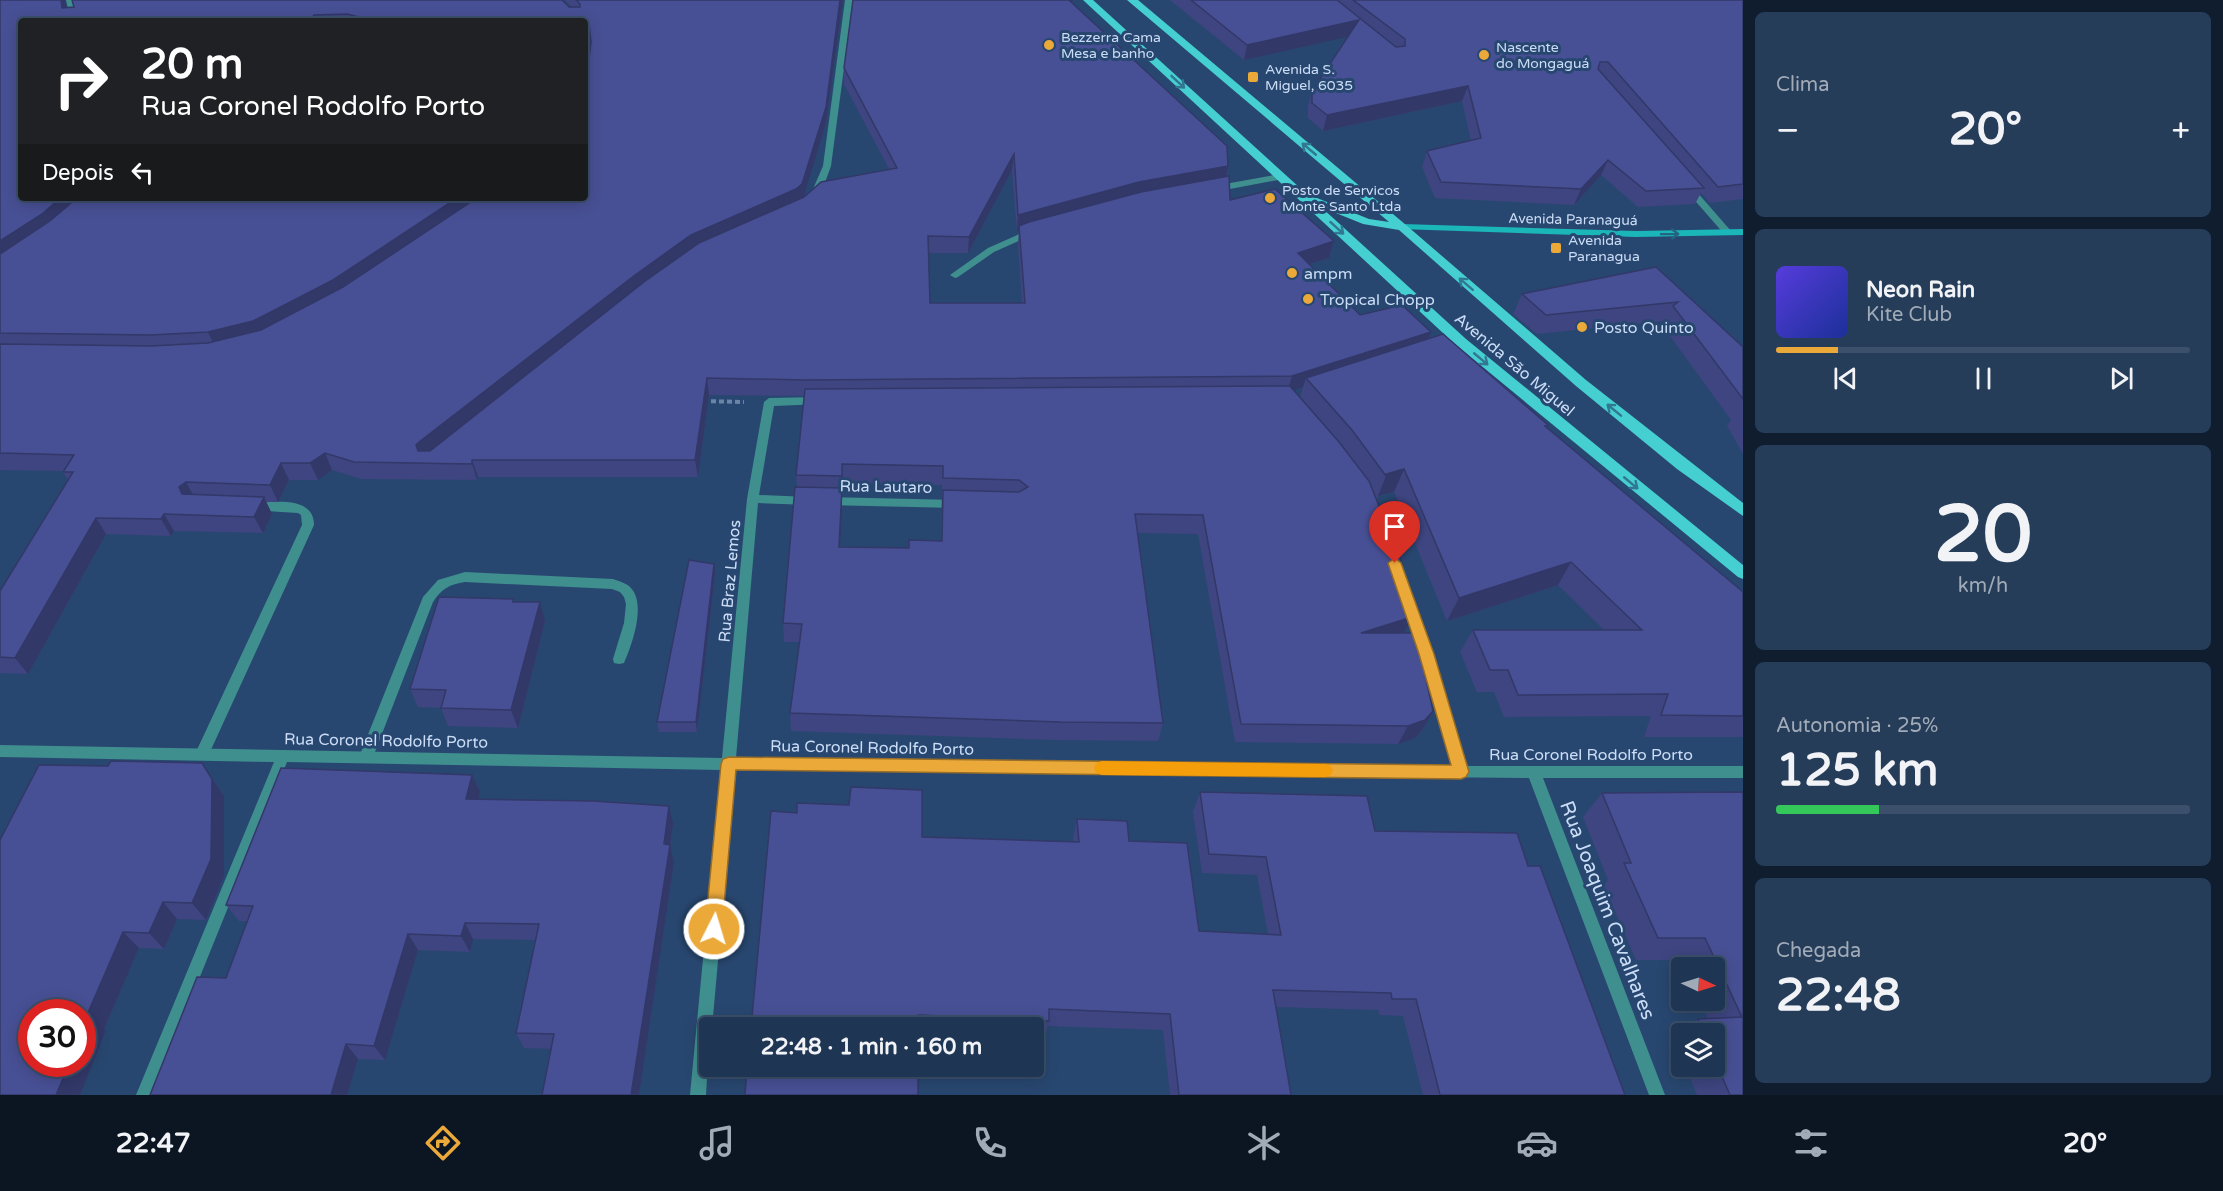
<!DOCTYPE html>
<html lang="pt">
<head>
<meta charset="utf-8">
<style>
	body { margin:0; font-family:"Varela Round",sans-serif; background:#263d5a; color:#f1f3f6; height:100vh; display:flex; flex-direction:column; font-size:22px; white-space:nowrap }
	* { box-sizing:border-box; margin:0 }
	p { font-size:20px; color:#a1abb8 }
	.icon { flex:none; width:33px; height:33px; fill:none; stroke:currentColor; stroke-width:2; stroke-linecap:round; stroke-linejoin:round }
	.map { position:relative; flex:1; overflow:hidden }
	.side { display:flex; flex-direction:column; gap:12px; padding:12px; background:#101d2e; width:480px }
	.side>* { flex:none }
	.banner { position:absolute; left:18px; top:18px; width:570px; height:183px; border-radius:6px; box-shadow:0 3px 15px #0003,0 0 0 2px #3c506b; background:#202124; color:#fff; overflow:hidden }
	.needle { width:39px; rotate:94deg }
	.buttons { position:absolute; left:1671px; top:957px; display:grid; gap:12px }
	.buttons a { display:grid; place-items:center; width:54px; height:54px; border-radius:6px; background:#1e3554; box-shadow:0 3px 15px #0003,0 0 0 2px #3c506b; font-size:30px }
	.speed { position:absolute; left:18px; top:999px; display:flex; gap:12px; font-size:30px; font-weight:700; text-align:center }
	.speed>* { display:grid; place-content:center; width:78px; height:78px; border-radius:50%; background:#1e3554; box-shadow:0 3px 15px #0003,0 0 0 2px #3c506b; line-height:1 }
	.speed .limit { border:9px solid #d22; background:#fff; color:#111 }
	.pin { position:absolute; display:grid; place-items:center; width:51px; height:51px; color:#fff; margin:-62px -26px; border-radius:50% 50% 50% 0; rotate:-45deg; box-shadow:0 0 6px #0007 }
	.pin .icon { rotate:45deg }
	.me { position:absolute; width:66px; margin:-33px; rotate:5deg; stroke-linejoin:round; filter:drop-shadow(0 0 4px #0008) }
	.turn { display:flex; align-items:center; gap:21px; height:126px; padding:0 24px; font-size:27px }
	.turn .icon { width:78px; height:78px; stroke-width:2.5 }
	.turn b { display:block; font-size:42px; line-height:51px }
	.then { display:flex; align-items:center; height:57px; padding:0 24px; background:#0003; gap:12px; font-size:22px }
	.big { font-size:45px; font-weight:700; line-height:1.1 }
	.side .widget { flex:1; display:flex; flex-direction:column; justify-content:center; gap:9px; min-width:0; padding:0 21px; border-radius:9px; background:#263d5a }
	.side .dial { align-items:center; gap:0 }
	.dial b { font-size:78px; line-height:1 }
	.song { display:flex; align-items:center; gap:18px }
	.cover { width:72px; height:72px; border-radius:9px; background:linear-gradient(135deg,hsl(250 70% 55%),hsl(230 70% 35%)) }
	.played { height:6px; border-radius:3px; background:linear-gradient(90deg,#eba93a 15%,#3c506b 15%) }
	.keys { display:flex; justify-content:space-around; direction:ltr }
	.heat { display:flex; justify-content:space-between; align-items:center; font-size:33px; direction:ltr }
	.charge { height:9px; border-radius:4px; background:linear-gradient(90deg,#34c759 25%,#3c506b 0) }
	.trip { position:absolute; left:699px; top:1017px; width:345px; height:60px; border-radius:6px; background:#1e3554; box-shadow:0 3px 15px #0003,0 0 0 2px #3c506b; font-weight:700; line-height:60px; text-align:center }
	.tab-bar { display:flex; height:96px; justify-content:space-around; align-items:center; background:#0c1522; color:#a1abb8 }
	.tab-bar .icon { width:42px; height:42px }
	.tab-bar .on { color:#eba93a }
	.tab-bar b { font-size:27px; color:#f1f3f6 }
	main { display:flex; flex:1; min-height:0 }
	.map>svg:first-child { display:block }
</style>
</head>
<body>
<main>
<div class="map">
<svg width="1743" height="1095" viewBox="0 0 1743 1095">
	<rect width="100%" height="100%" fill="#284770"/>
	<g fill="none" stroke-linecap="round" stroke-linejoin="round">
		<path stroke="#6b85a7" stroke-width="4" stroke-dasharray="5 3" stroke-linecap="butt" d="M703,401L744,402"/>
		<path fill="#408f8f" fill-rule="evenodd" d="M1687,183L1690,184L1731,231V235H1725L1684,188V184Z
			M254,503C275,502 314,496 314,525L209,754L207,758L202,760L197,758L195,754L302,525L301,515L298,513L250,510L248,507L250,504Z
			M465,572L613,579C618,581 626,583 630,587C647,603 632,645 624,663L619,664L614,663L613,659L624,623L626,604L624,597L620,592L612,589L465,582C450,584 441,589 433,602L373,757L371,761L366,763L361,761L359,757L423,597L438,580Z"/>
		<path fill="#408f8f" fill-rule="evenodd" d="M66,0H74L79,21H71Z
			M845,0H853L831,166L820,196L815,199L810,196L823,166Z
			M585,37L589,39L591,58L589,74L585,76Z
			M1280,174L1283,175V179L1214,192L1209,189L1214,186Z
			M1033,228L1038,231L1036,233L994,252L958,277L955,278L950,275L988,248Z
			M818,397L823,401L822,404L774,406L759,495L809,497L815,501L809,505L758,503L736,758L1452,766L1420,654L1400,595L1402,592H1410L1432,654L1466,766H1743V778H1543L1665,1095H1649L1529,778L735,770L712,1028H710L706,1095H690L721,770L287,762L152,1095H136L274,762L0,757V745L722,758L747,499L764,402L769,398Z
			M826,497L956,500L962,504L956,508L826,505L820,501Z"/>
		<path fill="#1bb6b8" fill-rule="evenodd" d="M1402,224L1636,231L1743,229V235L1636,237L1399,229V225Z"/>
		<path fill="#45cfd1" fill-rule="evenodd" d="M1083,0H1093L1310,197L1317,198L1369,219L1389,222L1127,0H1138L1406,225L1586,380L1743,503V516L1677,469L1576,386L1399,230L1363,224L1321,207L1466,339L1743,565V579L1738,577L1456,345Z"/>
	</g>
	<path fill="#3e4580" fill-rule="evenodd" d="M0,0H65L66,7H572L565,0H843L826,123L804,197L889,169L844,84V68L1072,3L1228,166L1226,176L1230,200L1334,241L1329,258L1309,264L1360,315L1431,332L1428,339L1547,428L1743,592V737H1644L1651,716L1504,717L1494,692H1477L1460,652L1473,630H1604L1558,585L1447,621L1394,492L1378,496L1377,499L1375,496L1412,617L1404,633L1433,711L1423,729L1415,738L1398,744L1235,742L1198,534L1138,533L1163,723L1158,741L1056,740L791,731L790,713L799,642H784L783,623L797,487L796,475L804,396L709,395L698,477H478L477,480L361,479L332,470L318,480H289L278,502H266L272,514L263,533L174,531L171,536L106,534L28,674L0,673V591L68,480L63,472L64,471L0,470ZM21,21H585V36L586,35L590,38L591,42L589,59L585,198H21ZM1012,170L1017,231L1019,230L1018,243L1022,303H930L929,253H968ZM1303,387L1300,398L1294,390ZM842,483L942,485L941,541L908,548L840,547Z
		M1170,0H1743V199L1710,203L1701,193L1695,204L1638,207L1601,175L1574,205L1435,198L1422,167L1427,151L1471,141L1462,101L1323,131L1308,118V106L1312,91L1348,36L1244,60Z
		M1656,267L1743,347V454L1727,426L1731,420L1662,325L1664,321L1537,334L1513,314L1522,294Z
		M715,574L697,732H659L657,722Z
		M514,602L545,621L518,728L448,726L441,708L418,707L410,689Z
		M108,766L214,780L224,796V876L206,920L177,919L164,949L139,948L104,1029L106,1030L80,1095H0Z
		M472,775L480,792L478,799L673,824L670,845L674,862L639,1095H542L551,1049L524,1048L516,1033L536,940L473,939L470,952L418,950L385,1060L358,1059L347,1095H150L226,978L247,921H239L226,905Z
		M1200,792L1375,831L1528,866L1625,1095H1423L1403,1016L1380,1015L1378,1010L1276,1007L1291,1095H1170L1163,1030L1048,1026L1045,1037H1034V1028H751L922,837L1073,842V838L1077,819L1129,841L1199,931L1268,934L1257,875L1202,873L1193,812Z
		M1743,792V1095H1697L1685,1066H1714V1034H1682V1058L1674,1039L1698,1019H1708L1700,1000H1714V968H1685L1682,960H1636L1604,886L1608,880L1583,817L1602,793Z"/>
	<path fill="#323868" d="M61,0H65L69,21L62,8Z
		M840,0H843L826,123L803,200L422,462L416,445L419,442Z
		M314,15L316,21H311Z
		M1359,20L1355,35L1244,60L1247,45Z
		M1468,86L1462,101L1323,131L1327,115Z
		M1014,154L1012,170L968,253L969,237Z
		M1608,160L1601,175L1574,205L1581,189Z
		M1228,166L1225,182L1019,226V230L1017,231L1018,215L1139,182Z
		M60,198H87L0,264V241Z
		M457,198H486L339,296L216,349L208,332Z
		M1334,241L1329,258L1293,269L1298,253Z
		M1431,332L1424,348L1306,378L1303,387L1287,393L1292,376Z
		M707,378L709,395L698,477L695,460Z
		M325,453L332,470L318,480L310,463Z
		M472,460L478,477L477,480L472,464Z
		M281,463L289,480L278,502L270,485Z
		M1404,469L1394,492L1378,496L1386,476V474Z
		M186,482L195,499L188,504L179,487Z
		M842,488V507L839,566V547Z
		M264,497L272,514L263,533L254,517Z
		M164,514L174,531L171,536L161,519Z
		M96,518L106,534L28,674L15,658Z
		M1571,562L1558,585L1447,621L1459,598Z
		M714,564L715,574L697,732L696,722Z
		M540,602L545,621L518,728L511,710Z
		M1412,617L1403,635L1361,633Z
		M1433,711L1423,729L1415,738L1398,744L1408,726Z
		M202,763L224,796V876L206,920L192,903Z
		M472,775L480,792L474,817L466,799Z
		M669,806L673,824L670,845L674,862L639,1095H631Z
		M163,902L177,919L164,949L149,933Z
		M465,923L473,939L470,952L461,936Z
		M123,932L139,948L104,1029L106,1030L80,1095H56L69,1064H82V1032L87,1015Z
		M408,934L418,950L385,1060L374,1046Z
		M346,1044L358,1059L347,1095H331Z"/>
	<path fill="#485095" stroke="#323868" stroke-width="1.5" d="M0,0H61L62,8L74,7L72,0H562L569,7H580V4L576,0H840L826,107L802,184L796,189L691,235L635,275L419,442L416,445L418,451H430L644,282L699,243L804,197L821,182L897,168L844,68L853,0H1073L1070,1L1227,146L1228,166L1139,182L1018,215L1014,154L969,237L928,236L930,303H1025L1019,226L1029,222L1141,192L1229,176L1230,200L1275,189L1334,241L1298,253L1360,315L1402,305L1431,332L1292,376L806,380L707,378L695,460H472V464L354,462L325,453L310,463H281L270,485L186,482L179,487L182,494L264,497L254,517L164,514L161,519L96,518L15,658L0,657V591L73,472H63L74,455L0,453V344L151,346L208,343L261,330L343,287L477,198H585V61L589,59L591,42L589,23L583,20L581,21H374L347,14L314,15L311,21H21V198H60L42,214L0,241Z
		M1191,0H1337L1396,47L1405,46V39L1353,0H1743V184L1718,187L1608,62H1600L1598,69L1704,188L1646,191L1608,160L1581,189L1441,182L1427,151L1481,138L1468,86L1327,115L1312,103V91L1359,20L1247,45Z
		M77,198H457L333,280L253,321L208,332L151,335L0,333V254L50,221Z
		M1656,267L1743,347V399L1673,306L1678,302L1546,315L1522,294Z
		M1443,334L1548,425L1545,426L1743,592V716L1661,715L1668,694L1518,695L1508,670H1490L1473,630H1642L1571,562L1459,598L1404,469L1386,474V476L1352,430L1306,378Z
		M1290,386L1339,442L1369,481L1401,561L1412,617L1361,633H1416L1433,711L1425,720L1408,726L1241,724L1203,515L1135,514L1163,723L1060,722L790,713L802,624L783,623L795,487L842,488L839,547L909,548V540L942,541L943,490L1019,492L1028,487L1019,480L943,478V466L842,464V476L796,475L805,389Z
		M689,560L714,564L696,722H657Z
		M439,597L513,599V602H540L511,710L441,708L446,690L410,689Z
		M111,761L202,763L212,779L211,859L192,903L163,902L149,933L123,932L87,1015H89L82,1032V1012H32V1064H69L56,1095H0V840L39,765L108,766Z
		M281,768L472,775L466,799L593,801L669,806L664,844L670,845L631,1095H542L554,1034L516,1033L539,924L465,923L461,936L408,934L374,1046L346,1044L331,1095H150L197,977L226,978L253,906L226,905Z
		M851,787L922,790V837L1079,842L1077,819L1127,821L1129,841L1187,843L1199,931L1281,935L1266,857L1209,854L1200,792L1367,796L1375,831L1517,833L1528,866H1540L1625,1095H1440L1416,999H1392L1391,993L1273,990L1291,1095H1179L1170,1014L1049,1009V1021L919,1015V1028H751L771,811L797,813V803L849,805Z
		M1743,792V1095H1730L1714,1058V1034H1704L1698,1019L1742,1017L1705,938H1658L1624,863H1631L1602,793Z
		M747,1066H918V1095H745Z"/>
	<defs><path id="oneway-shaft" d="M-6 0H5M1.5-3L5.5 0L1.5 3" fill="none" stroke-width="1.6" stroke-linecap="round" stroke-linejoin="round" transform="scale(1.5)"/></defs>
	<g stroke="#327792">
		<use href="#oneway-shaft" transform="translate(1178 82) rotate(43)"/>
		<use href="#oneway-shaft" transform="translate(1309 149) rotate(-140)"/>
		<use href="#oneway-shaft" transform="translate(1337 228) rotate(42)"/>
		<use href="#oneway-shaft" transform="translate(1466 284) rotate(-139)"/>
		<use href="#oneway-shaft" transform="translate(1481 359) rotate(40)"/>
		<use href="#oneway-shaft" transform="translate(1614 410) rotate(-141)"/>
		<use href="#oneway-shaft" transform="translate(1631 483) rotate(40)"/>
	</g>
	<use stroke="#256382" href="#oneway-shaft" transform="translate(1670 234) rotate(-1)"/>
	<path fill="#eba93a" stroke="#996e26" stroke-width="1.5" d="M1395,558L1401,563L1434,654L1469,772L1466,777L1461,779L736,770L722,929L720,935L714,937L707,935L705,929L721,764L723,759L729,757L1451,765L1419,654L1388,563Z"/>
	<path fill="#f59e0b" d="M1102,761L1325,764L1331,766L1333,770L1331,775L1325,777L1102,775L1096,773L1094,768L1096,763Z"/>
	<g fill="#eba93a" stroke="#284770" stroke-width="2">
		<circle cx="1049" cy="45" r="6"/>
		<circle cx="1484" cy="55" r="6"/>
		<rect x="1247" y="71" width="12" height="12" rx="3"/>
		<circle cx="1270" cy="198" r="6"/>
		<rect x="1550" y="242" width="12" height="12" rx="3"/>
		<circle cx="1292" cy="273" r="6"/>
		<circle cx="1308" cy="299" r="6"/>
		<circle cx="1582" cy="327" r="6"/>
	</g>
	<g text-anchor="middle" stroke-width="6" stroke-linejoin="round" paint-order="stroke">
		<g font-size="14" fill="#cbddf6" stroke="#284770" text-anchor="start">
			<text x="1061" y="42">Bezzerra Cama<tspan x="1061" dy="16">Mesa e banho</tspan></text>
			<text x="1496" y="52">Nascente<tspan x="1496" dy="16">do Mongaguá</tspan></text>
			<text x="1265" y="74">Avenida S.<tspan x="1265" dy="16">Miguel, 6035</tspan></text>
			<text x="1282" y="195">Posto de Servicos<tspan x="1282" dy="16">Monte Santo Ltda</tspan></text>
			<text x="1568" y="245">Avenida<tspan x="1568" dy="16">Paranagua</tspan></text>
		</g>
		<g font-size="14" fill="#cbddf6" stroke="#284770">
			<text transform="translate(1573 219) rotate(1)" y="5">Avenida Paranaguá</text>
		</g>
		<g font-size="16" fill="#cbddf6" stroke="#284770" text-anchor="start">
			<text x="1304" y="279">ampm</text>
			<text x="1320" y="305">Tropical Chopp</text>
			<text x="1594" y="333">Posto Quinto</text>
		</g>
		<g font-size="16" fill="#cbddf6" stroke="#284770">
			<text transform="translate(1515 364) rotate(40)" y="6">Avenida São Miguel</text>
			<text transform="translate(886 486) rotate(1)" y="6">Rua Lautaro</text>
			<text transform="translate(729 581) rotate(-85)" y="6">Rua Braz Lemos</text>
			<text transform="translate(386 740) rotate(1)" y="6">Rua Coronel Rodolfo Porto</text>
			<text transform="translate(872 747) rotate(1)" y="6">Rua Coronel Rodolfo Porto</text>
			<text x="1591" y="760">Rua Coronel Rodolfo Porto</text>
		</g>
		<g font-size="20" fill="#cbddf6" stroke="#284770">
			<text transform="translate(1608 910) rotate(69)" y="7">Rua Joaquim Cavalhares</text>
		</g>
	</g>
</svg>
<div class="buttons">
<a><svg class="needle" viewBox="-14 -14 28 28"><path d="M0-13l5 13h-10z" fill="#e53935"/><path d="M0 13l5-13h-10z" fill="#a1abb8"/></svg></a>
<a><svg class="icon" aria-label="layers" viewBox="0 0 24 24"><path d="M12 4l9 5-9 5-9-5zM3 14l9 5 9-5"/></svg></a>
</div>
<div class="speed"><div class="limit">30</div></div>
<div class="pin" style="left:1395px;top:563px;background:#d93025"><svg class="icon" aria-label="arrive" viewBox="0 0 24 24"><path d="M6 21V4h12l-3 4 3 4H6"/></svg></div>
<svg class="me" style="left:714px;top:929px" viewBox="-20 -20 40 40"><circle r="17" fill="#eba93a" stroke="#fff" stroke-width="3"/><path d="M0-11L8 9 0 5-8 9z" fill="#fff"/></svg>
<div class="trip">22:48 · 1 min · 160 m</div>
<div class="banner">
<div class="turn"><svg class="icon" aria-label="right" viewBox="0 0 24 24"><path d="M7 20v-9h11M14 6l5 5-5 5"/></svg><div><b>20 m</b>Rua Coronel Rodolfo Porto</div></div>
<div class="then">Depois<svg class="icon" aria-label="left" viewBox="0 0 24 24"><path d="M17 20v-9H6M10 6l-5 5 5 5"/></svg></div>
</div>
</div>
<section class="side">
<div class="widget"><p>Clima</p>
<div class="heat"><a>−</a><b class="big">20°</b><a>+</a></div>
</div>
<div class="widget">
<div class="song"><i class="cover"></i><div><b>Neon Rain</b><p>Kite Club</p></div></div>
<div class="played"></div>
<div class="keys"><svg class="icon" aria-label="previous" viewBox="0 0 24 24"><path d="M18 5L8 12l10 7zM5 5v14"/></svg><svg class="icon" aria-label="pause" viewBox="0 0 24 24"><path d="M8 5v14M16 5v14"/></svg><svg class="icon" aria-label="next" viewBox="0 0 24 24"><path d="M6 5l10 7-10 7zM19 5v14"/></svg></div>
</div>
<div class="widget dial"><b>20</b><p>km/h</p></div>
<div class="widget"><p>Autonomia · 25%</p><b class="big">125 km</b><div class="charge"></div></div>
<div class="widget"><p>Chegada</p><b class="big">22:48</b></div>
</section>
</main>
<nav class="tab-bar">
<b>22:47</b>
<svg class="icon on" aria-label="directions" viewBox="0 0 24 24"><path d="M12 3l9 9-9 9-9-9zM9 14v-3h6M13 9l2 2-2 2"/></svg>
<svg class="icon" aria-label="music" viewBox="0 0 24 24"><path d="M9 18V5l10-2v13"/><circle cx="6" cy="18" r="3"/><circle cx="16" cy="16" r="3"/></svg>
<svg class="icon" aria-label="phone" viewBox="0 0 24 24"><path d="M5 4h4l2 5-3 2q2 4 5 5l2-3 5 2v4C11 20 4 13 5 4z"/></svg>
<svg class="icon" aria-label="climate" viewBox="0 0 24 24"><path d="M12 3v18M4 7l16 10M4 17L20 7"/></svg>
<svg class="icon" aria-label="car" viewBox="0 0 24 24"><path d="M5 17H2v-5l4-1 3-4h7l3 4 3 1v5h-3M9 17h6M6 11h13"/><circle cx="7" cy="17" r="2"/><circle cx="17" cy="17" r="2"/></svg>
<svg class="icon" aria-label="filters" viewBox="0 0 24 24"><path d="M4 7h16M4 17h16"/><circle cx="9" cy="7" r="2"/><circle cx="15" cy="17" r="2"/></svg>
<b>20°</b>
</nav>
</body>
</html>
